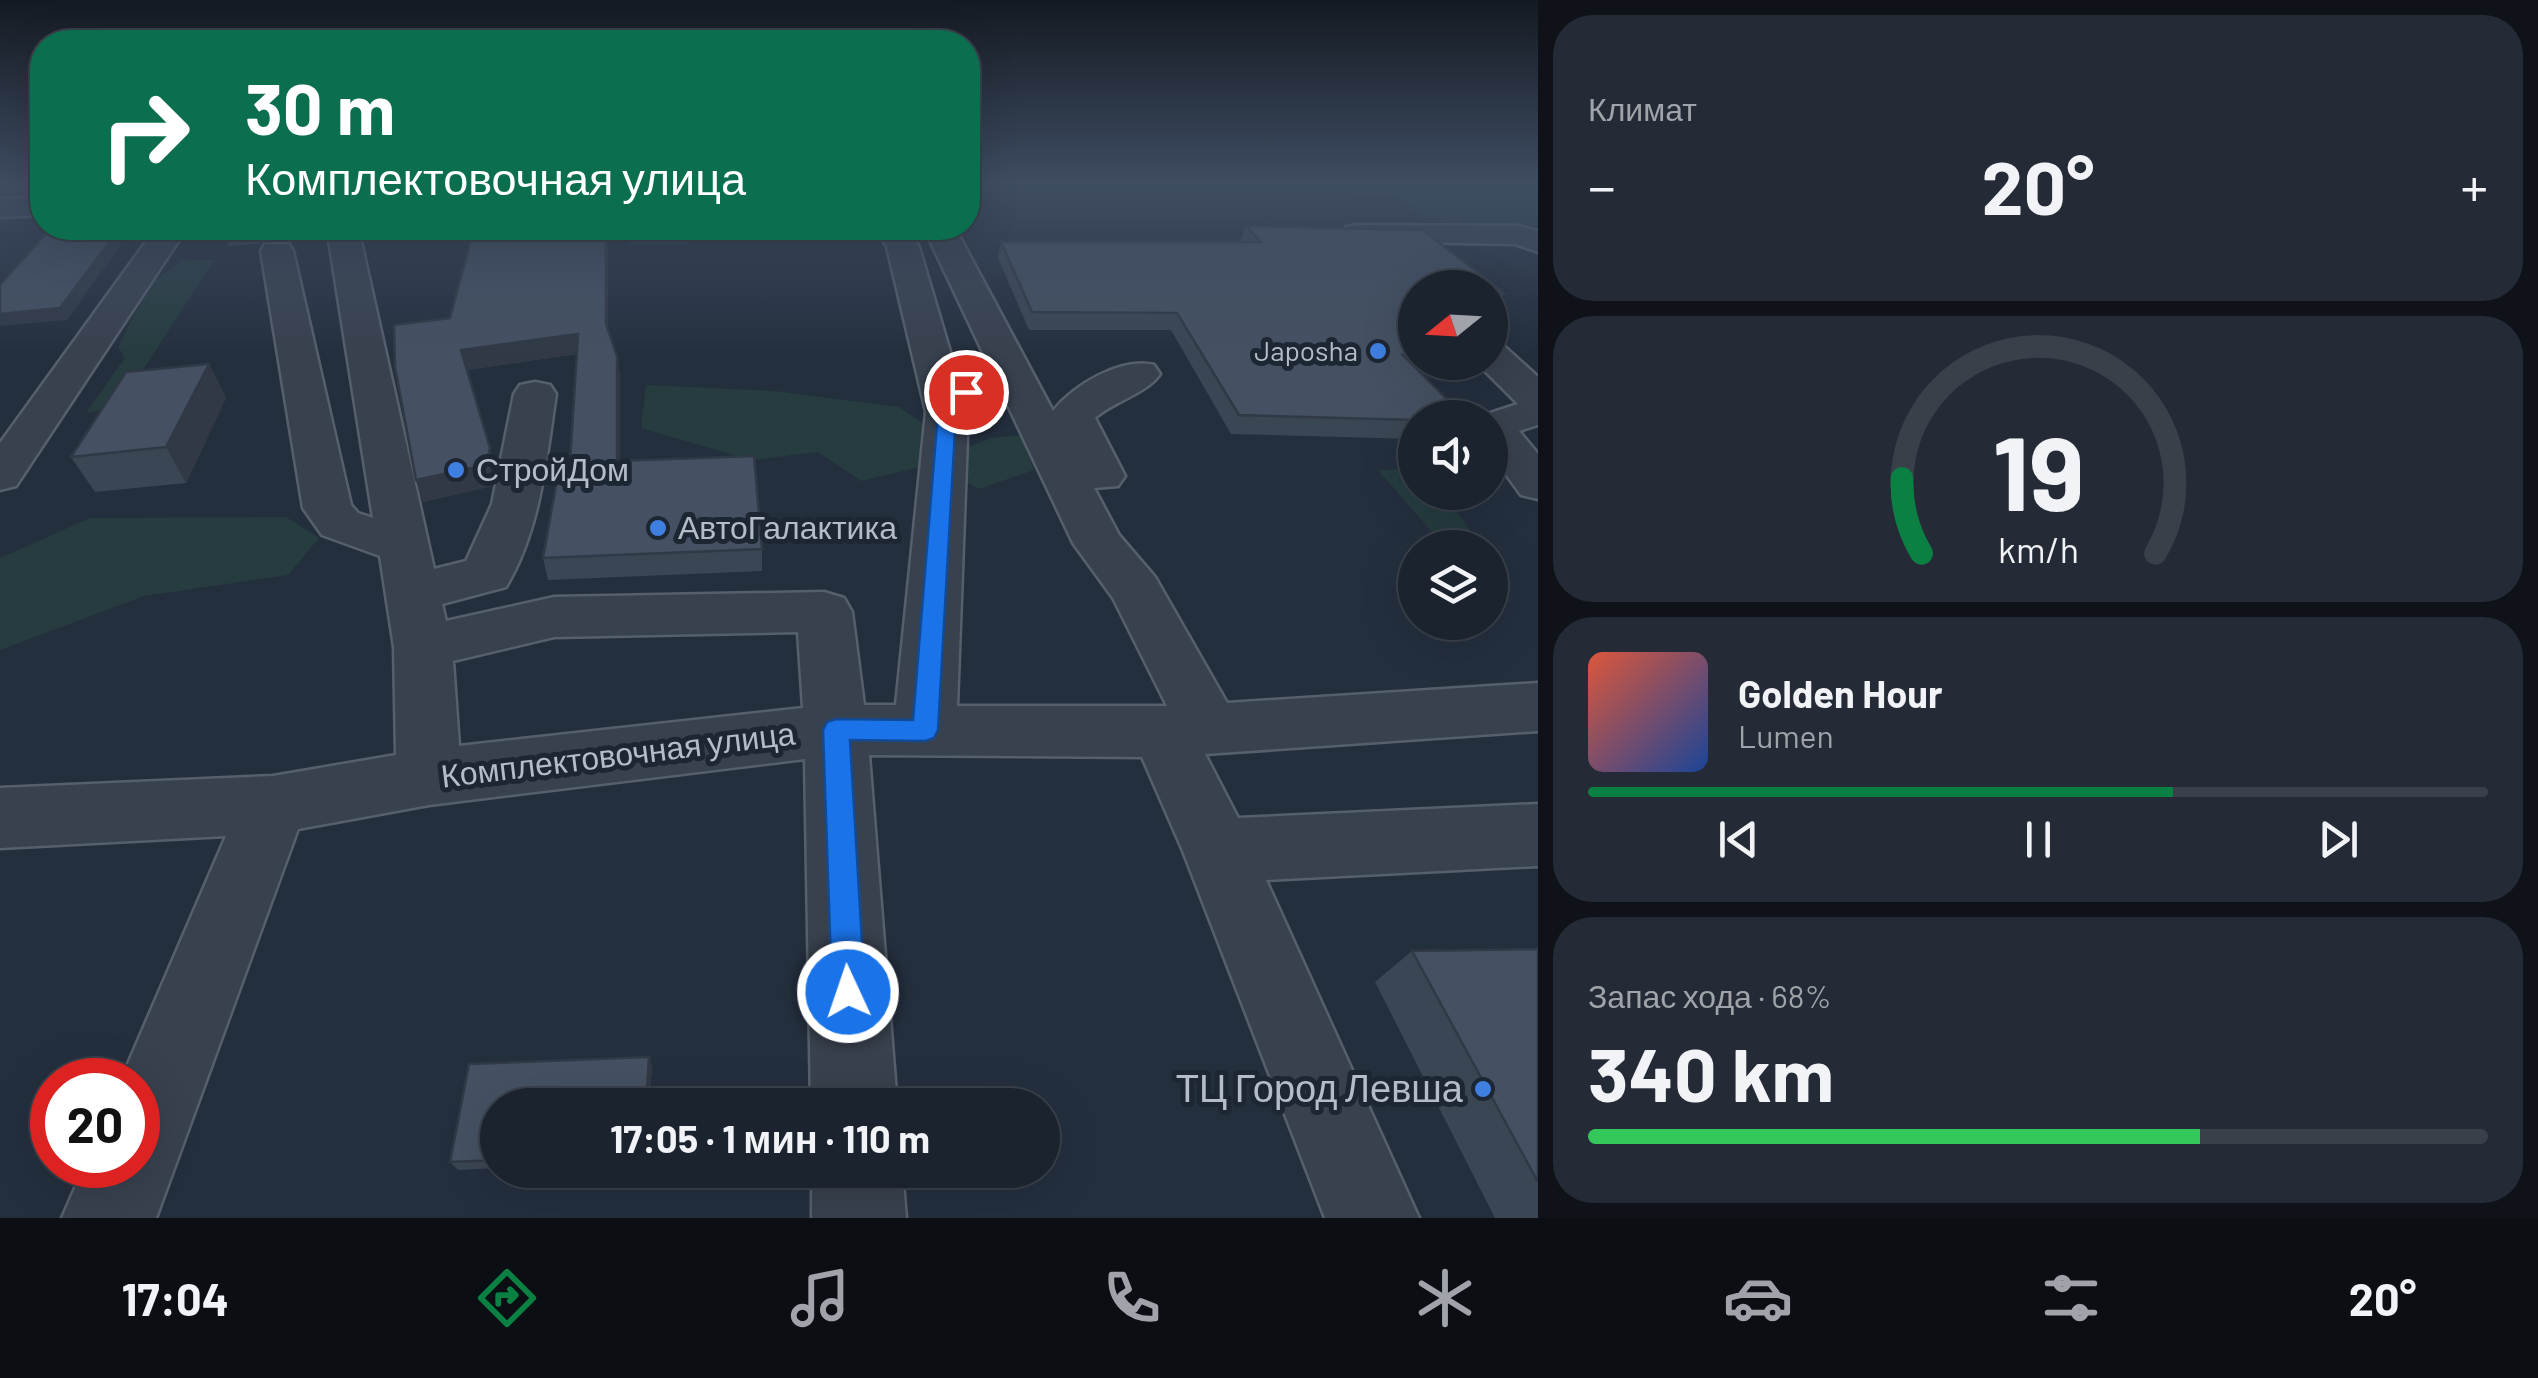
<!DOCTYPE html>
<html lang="ru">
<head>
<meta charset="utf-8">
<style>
	body { margin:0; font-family:Barlow,sans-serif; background:#242b36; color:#f1f3f6; height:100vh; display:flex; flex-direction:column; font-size:38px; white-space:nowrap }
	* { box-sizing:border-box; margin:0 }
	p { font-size:32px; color:#a0a4aa }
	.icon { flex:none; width:55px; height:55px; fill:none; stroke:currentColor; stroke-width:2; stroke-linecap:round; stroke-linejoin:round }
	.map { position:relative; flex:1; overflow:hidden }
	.details { display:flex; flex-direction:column; gap:15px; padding:15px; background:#0f1319; width:1000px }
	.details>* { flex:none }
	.banner { position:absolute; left:30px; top:30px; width:950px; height:210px; border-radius:40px; box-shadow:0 10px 40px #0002,0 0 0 2px #39404a; background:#0b6e4f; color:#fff; overflow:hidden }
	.needle { width:65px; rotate:252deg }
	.buttons { position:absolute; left:1398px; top:270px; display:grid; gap:20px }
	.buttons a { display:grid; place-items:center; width:110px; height:110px; border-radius:50%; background:#1b232e; box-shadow:0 10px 40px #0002,0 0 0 2px #39404a; font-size:50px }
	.speed { position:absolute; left:30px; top:1058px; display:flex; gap:20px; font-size:50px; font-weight:700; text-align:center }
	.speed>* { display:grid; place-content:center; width:130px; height:130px; border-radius:50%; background:#1b232e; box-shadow:0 10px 40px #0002,0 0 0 2px #39404a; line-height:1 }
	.speed .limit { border:15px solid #d22; background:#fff; color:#111 }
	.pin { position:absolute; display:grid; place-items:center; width:85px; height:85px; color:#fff; margin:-42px; border:5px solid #fff; border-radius:50%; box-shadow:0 2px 10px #0007 }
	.me { position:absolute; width:110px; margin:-55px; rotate:357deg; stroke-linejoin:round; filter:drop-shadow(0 0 8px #0008) }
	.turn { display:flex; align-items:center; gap:35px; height:210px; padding:0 50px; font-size:45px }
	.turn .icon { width:130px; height:130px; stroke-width:2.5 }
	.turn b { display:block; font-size:70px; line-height:85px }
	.big { font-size:75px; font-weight:700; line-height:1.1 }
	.details .tile { flex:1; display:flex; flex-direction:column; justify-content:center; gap:15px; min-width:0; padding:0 35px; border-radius:40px; background:#242b36 }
	.details .dial { align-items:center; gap:0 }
	.dial svg { height:260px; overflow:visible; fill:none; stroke:#39404a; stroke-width:7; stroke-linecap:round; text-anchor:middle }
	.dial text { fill:#f1f3f6; stroke:none }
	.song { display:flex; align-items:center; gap:30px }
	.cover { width:120px; height:120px; border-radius:15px; background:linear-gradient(135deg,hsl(10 70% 55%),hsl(220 70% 35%)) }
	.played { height:10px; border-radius:5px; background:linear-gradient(90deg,#0b8043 65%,#39404a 65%) }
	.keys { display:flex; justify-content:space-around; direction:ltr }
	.heat { display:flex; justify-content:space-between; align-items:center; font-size:55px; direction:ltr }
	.charge { height:15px; border-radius:8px; background:linear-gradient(90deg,#34c759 68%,#39404a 0) }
	.trip { position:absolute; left:480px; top:1088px; width:580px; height:100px; border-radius:50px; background:#1b232e; box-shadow:0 10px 40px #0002,0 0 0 2px #39404a; font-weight:700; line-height:100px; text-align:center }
	.tabs { display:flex; height:160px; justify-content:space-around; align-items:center; background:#0b0e12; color:#a0a4aa }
	.tabs .icon { width:70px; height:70px }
	.tabs .on { color:#0b8043 }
	.tabs b { font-size:45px; color:#f1f3f6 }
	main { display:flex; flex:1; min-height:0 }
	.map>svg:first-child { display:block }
</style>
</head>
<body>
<main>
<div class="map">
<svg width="1538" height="1218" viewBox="0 0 1538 1218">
	<rect width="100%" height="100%" fill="#242f3e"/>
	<path fill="#263c3f" d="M1272,184H1538V227L1463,224L1419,217L1405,199Z
		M627,228H715L680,245H630Z
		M183,259L214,260L120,406L86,413L125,358L118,347L149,285Z
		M646,385L775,391L899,407L938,434L951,454L991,438L1023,435L1034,470L979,489L933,464L861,481L818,452L751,460L641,428Z
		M1378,470H1415V492L1443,493L1447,497L1481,547H1445Z
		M286,517L319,538L288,575L144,596L0,650V558L90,518Z"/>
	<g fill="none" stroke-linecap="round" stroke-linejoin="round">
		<g stroke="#565f6c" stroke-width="5">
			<path id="minor" d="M42,197V215L0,217V199Z
				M1357,225L1518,226L1538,231V252L1515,244L1346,241L1341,234L1346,227Z
				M156,228H187L16,486L0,490V443Z
				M327,228H358L434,569L466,561L492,504L514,394L520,385L535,382L550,385L556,394C546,460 541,528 506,587L442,604L446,621L554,597L824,592L844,598L852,612L864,705H896L926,412L887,247L876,228H907L919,247L968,412L957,706H1167L1113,598L1073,543L924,228H955L1053,411C1074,385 1121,357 1154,365L1160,374C1146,394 1114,401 1095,418L1125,476L1118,486L1094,488L1119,535L1155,577L1227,703L1538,683V731L1205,754L1238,818L1538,804V866L1266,880L1419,1218H1325L1183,851L1142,757L869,755L897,1105H811L805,759L429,805L298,829L156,1218H62L85,1165H138V1080H121L226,836L0,848V788L273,776L396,755L394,647L380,556L322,535L303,508L261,251L265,244H289L293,251L351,505L358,513L373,518ZM798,632L803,708L459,746L453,661L554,637Z
				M1490,342L1504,346L1538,377V425L1519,431L1538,454V499L1521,495L1490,452V418H1475L1518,404L1476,362H1490Z
				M812,1170H902L906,1218H812Z"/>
		</g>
		<use href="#minor" fill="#38414e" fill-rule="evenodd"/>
	</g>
	<path fill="#3b4654" d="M1246,226L1423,230L1504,293L1493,310H1490V288H1415V362H1478L1471,374H1422L1466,418H1415V439L1231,434L1171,330H1029L998,258L1001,242H1240Z
		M229,228H305L300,240L229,246L224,235Z
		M608,228V331L620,376V461L762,549V571L548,580L543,558L570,463L577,354L467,370L495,469L492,486L423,502L416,480L450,318Z
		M209,364L226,398L186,483L95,492L71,457Z
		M1538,949V1218H1495L1375,982L1412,951Z
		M649,1057L652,1067L649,1105H498V1168L458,1170L450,1162L469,1064Z"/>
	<path fill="#303945" d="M120,228H133L67,320L0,326V314Z
		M297,228H305L300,240L296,229Z
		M606,228H608V343L606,324Z
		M578,334L581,353L466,370L461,350Z
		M617,356L620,376V482L617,461Z
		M209,364L226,398L186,483L166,447Z
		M490,448L495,469L492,486L423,502L416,480Z
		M649,1057L652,1067L649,1105H646Z"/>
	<path fill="#455162" stroke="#303945" stroke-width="2.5" d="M1246,226L1423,230L1504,293L1490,292V288H1415V292H1410L1415,296V356L1403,355L1466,418H1415V420L1239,415L1177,313L1032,312L1001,242H1261Z
		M51,228H120L60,308L0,314V285Z
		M229,228H297L296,229L224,235Z
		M474,228H606V324L617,356V461L754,456L762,549L543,558L560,463H570L578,334L461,350L490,448L486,465L416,480L395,367L394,325L450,318Z
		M209,364L166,447L71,457L126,372Z
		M1538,949V1182L1412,951Z
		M649,1057L646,1105H498V1160L450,1162L469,1064Z"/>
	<linearGradient id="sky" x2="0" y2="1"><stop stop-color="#141a22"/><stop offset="0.52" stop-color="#3f4d63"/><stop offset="1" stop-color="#3f4d63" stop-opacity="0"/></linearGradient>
	<rect width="1538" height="354" fill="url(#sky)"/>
	<path fill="#1a73e8" stroke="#114b97" stroke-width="2.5" d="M966,387L974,392L956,413L938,730L934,738L925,741L850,740L865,992L860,1004L848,1009L837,1004L832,992L823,730L827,722L836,719L913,720L938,412Z"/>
	<g fill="#3f7fe0" stroke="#1d2633" stroke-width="4">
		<circle cx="1378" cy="351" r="10"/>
		<circle cx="456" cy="470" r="10"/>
		<circle cx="658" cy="528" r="10"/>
		<circle cx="1483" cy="1089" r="10"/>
	</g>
	<g text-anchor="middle" stroke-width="10" stroke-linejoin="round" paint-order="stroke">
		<g font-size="28" fill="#b4bcc9" stroke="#1d2633" text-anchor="end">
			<text x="1358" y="361">Japosha</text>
		</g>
		<g font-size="32" fill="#b4bcc9" stroke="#1d2633" text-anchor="start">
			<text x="476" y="481">СтройДом</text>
			<text x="678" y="539">АвтоГалактика</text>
		</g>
		<g font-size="32" fill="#b4bcc9" stroke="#1d2633">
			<text transform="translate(618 755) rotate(-7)" y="11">Комплектовочная улица</text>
		</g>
		<g font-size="38" fill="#b4bcc9" stroke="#1d2633" text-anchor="end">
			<text x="1463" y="1102">ТЦ Город Левша</text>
		</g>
	</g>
</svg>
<div class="buttons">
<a><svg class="needle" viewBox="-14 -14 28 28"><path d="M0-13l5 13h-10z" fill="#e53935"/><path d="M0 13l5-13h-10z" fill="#a0a4aa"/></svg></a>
<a><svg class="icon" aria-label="sound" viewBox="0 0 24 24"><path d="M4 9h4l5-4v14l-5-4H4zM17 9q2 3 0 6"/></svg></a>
<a><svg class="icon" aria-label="layers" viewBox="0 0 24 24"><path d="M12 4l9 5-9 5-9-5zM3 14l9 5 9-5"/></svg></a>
</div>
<div class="speed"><div class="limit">20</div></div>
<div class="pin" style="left:966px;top:392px;background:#d93025"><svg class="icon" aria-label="arrive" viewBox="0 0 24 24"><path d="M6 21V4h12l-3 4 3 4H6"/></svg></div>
<svg class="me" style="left:848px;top:992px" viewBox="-20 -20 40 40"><circle r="17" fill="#1a73e8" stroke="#fff" stroke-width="3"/><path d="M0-11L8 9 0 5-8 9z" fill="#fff"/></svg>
<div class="trip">17:05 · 1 мин · 110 m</div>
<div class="banner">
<div class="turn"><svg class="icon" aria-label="right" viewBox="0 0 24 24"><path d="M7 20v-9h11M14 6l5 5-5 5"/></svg><div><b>30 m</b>Комплектовочная улица</div></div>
</div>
</div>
<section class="details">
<div class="tile"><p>Климат</p>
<div class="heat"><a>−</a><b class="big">20°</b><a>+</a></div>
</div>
<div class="tile dial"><svg viewBox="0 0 100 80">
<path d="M14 69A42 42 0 1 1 86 69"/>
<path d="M14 69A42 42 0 0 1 8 46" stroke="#0b8043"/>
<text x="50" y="56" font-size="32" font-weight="700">19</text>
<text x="50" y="72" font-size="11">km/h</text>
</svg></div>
<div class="tile">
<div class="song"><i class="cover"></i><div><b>Golden Hour</b><p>Lumen</p></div></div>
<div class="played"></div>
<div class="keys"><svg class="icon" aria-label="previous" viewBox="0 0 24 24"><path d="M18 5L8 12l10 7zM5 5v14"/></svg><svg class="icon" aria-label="pause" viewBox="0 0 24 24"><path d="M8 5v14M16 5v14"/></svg><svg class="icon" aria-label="next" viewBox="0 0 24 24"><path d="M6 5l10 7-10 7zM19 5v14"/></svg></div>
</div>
<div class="tile"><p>Запас хода · 68%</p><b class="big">340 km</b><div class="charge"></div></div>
</section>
</main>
<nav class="tabs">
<b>17:04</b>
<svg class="icon on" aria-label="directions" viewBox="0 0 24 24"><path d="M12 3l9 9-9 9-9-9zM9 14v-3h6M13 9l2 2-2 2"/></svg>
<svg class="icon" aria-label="music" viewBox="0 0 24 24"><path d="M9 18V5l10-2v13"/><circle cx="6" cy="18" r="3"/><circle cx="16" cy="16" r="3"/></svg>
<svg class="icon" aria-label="phone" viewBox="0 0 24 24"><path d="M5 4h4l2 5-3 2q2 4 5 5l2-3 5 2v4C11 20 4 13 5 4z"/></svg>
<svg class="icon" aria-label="climate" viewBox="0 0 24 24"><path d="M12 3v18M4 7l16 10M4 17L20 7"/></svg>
<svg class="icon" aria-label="car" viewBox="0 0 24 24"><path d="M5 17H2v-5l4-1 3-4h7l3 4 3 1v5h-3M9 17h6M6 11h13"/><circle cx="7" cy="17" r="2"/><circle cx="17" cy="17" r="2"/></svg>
<svg class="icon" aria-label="filters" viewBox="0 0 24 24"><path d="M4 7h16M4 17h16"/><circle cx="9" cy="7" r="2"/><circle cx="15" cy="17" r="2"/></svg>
<b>20°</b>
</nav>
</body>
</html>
